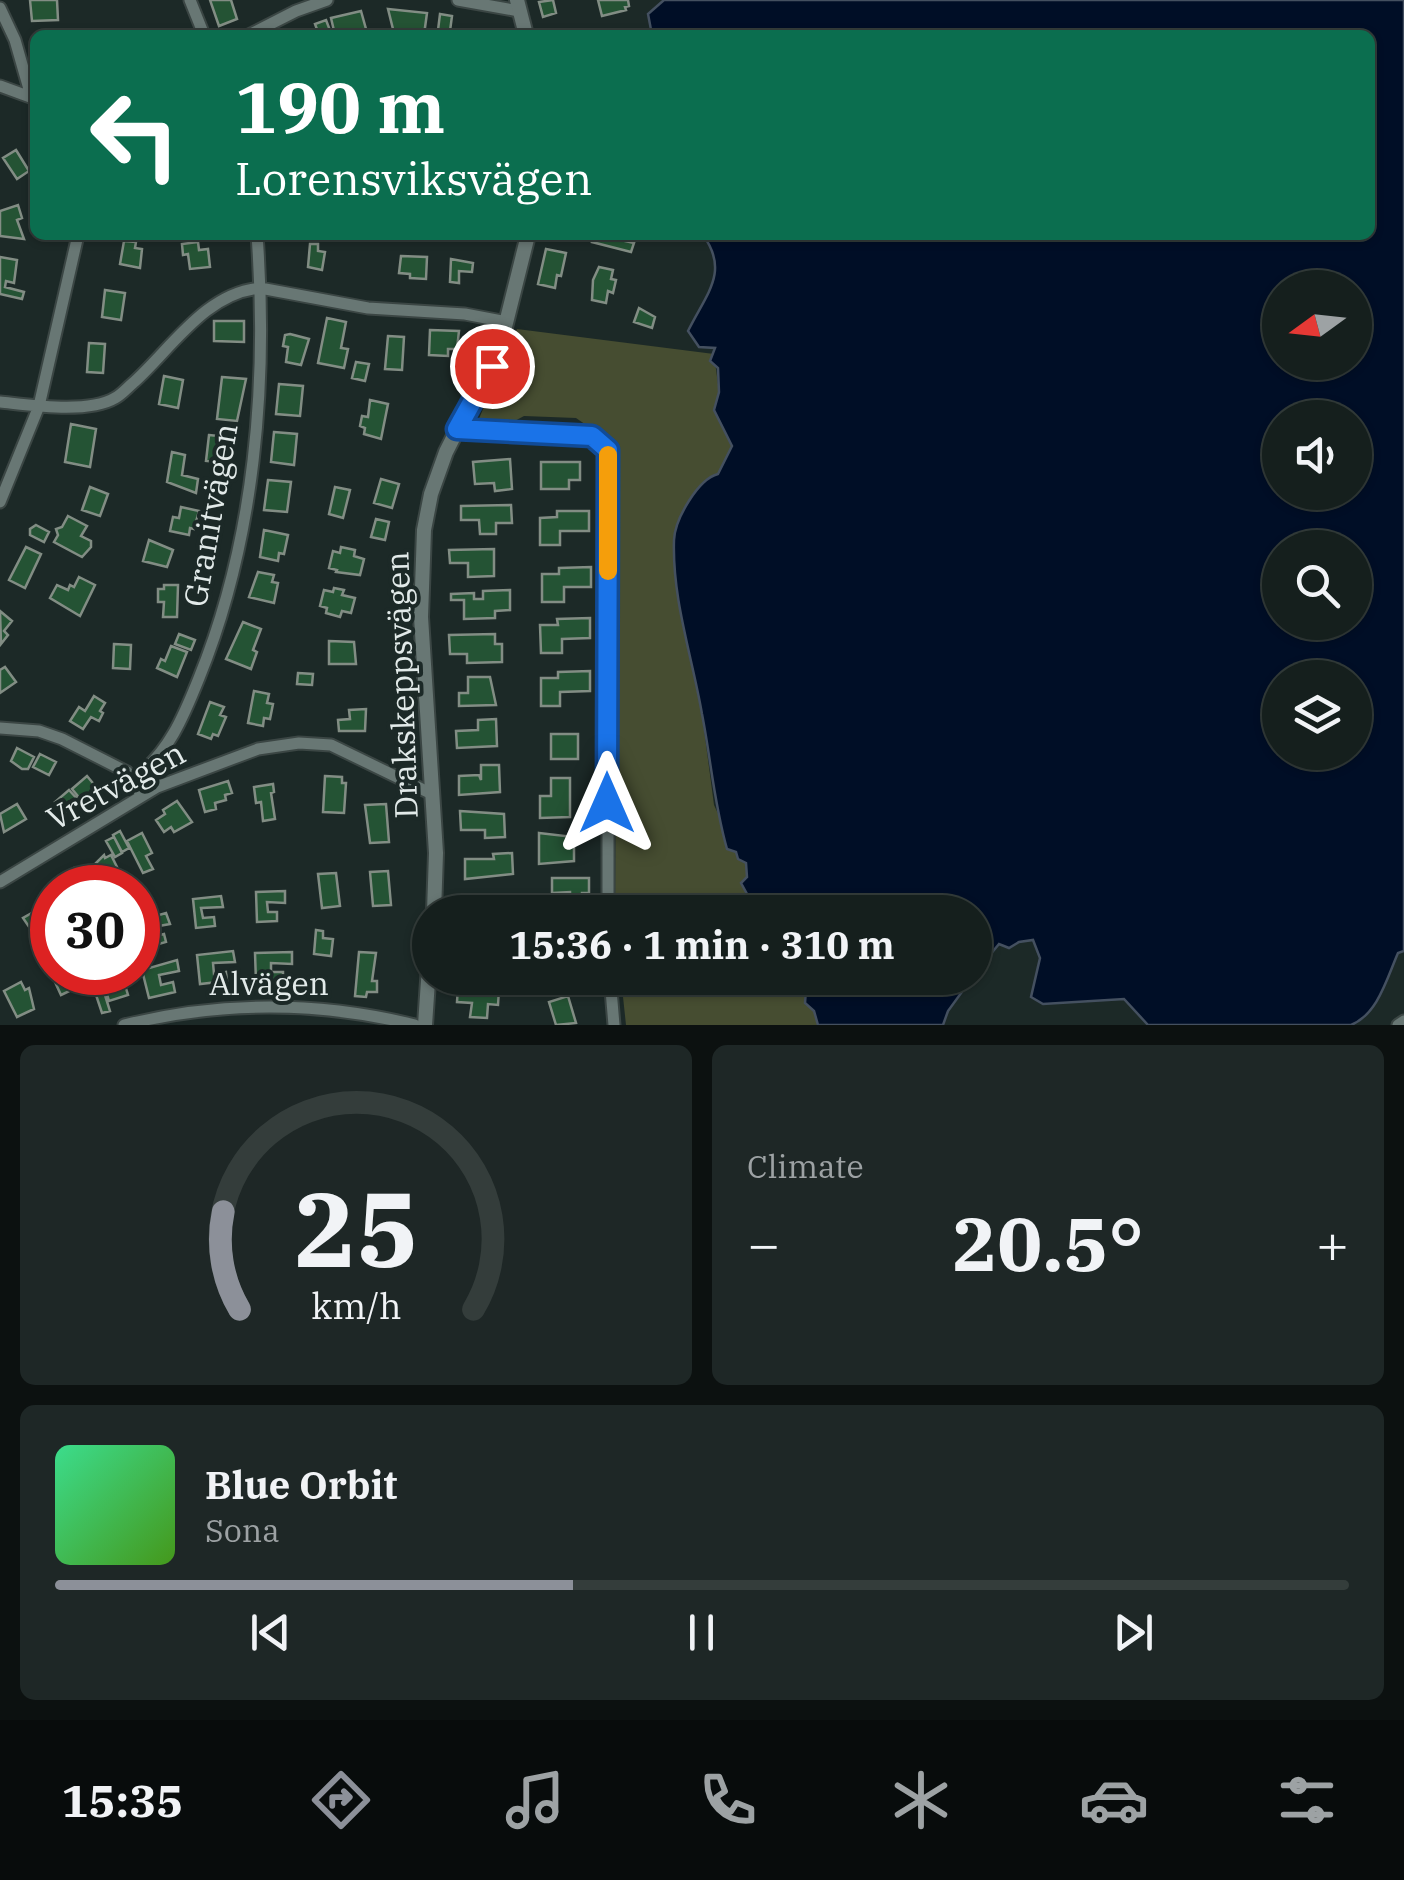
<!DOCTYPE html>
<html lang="en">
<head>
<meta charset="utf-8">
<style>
	body { margin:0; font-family:"IBM Plex Serif",serif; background:#1e2726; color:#f1f3f6; height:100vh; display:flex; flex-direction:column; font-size:38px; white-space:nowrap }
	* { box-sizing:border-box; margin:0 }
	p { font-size:32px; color:#9da2a4 }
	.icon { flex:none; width:55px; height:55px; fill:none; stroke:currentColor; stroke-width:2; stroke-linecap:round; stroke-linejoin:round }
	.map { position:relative; height:1025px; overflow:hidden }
	.side { display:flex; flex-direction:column; gap:20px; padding:20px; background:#0c1110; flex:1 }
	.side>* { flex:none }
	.top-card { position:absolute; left:30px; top:30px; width:1345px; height:210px; border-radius:15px; box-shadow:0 2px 8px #0004,0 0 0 2px #343d3b; background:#0b6e4f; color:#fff; overflow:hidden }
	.needle { width:65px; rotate:255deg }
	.tools { position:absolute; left:1262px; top:270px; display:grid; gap:20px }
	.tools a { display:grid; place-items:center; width:110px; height:110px; border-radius:50%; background:#151f1d; box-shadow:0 2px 8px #0004,0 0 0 2px #343d3b; font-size:50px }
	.speed { position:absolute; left:30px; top:865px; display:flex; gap:20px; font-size:50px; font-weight:700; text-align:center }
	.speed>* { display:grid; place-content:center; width:130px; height:130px; border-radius:50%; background:#151f1d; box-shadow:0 2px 8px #0004,0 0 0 2px #343d3b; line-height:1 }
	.speed .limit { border:15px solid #d22; background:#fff; color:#111 }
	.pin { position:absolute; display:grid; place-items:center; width:85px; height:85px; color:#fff; margin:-42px; border:5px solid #fff; border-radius:50%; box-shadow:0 2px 10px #0007 }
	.me { position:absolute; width:110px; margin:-55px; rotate:0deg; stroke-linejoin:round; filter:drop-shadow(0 0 8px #0008) }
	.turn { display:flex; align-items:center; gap:35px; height:210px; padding:0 40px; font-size:45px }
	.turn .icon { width:130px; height:130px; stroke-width:2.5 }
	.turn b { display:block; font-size:70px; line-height:85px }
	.big { font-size:75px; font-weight:800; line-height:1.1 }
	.side .tile { flex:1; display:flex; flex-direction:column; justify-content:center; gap:15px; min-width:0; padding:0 35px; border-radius:15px; background:#1e2726 }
	.side .dial { align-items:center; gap:0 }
	.dial svg { height:260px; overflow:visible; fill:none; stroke:#343d3b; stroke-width:7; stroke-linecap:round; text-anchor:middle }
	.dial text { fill:#f1f3f6; stroke:none }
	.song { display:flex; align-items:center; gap:30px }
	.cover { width:120px; height:120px; border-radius:15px; background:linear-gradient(135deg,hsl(150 70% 55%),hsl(100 70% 35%)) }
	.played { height:10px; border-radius:5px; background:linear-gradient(90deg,#8c9099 40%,#343d3b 40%) }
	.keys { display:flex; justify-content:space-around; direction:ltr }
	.heat { display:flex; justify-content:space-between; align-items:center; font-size:55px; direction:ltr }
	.side .tiles { flex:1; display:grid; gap:20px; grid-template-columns:1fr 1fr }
	.tile:last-child { grid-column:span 2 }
	.trip { position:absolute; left:412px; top:895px; width:580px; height:100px; border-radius:50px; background:#151f1d; box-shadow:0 2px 8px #0004,0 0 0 2px #343d3b; font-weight:800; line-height:100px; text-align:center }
	.menu { display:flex; height:160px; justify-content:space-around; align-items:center; background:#080c0c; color:#9da2a4 }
	.menu .icon { width:70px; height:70px }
	.menu .on { color:#8c9099 }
	.menu b { font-size:45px; color:#f1f3f6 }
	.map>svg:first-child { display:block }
</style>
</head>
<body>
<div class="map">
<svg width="1404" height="1025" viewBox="0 0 1404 1025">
	<rect width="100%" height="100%" fill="#1c2927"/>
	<path fill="#464d31" d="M517,329L714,354L719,392L714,410L732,446L718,474L692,495L674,537L681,619L702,714L714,805L736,852L746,862L747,877L758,912H615L618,447L576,418L524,416L511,423L478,421Z
		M621,978H807L805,1003L814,1011L818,1025H626Z"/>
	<path fill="#000e26" stroke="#445060" stroke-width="2.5" fill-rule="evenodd" d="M664,0H1404V951L1398,953C1387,978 1378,1014 1351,1025H1148L1124,999L1043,1004L1031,997L1040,958L1033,940L1019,942L1009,948L999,944L975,973V912H757L741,883L747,877L746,863L738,859L736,852L727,849C714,804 711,760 702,714C692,656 672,599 674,540C675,519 698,479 718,474L732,446L714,410L719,392L718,368L710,361L715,348L699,347L688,331C706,294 730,272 703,235H1370V35H652L648,14ZM1280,288H1355V362H1280ZM1280,418H1355V492H1280ZM1280,548H1355V622H1280ZM1280,678H1355V752H1280Z
		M807,978H972L948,1011L943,1025H818L814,1011L805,1003Z"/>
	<path fill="#245334" stroke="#828d84" stroke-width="2.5" d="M30,0H57L58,20L32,21Z
		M210,0H231L237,19L219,26Z
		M553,0L556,13L543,17L539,2Z
		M598,0H628L629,6L625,7L626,10L602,16Z
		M388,9L427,13L424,35H401V30L393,29Z
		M361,11L366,29L349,35H335L331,18Z
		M440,14L452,16L450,31L438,30Z
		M326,20L331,33L319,35L315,24Z
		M16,150L29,171L17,179L3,158Z
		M18,205L22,218L17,220L24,239L0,236V211Z
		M594,235H613L612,238L634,243L631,252L592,242Z
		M124,241L136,242L135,248L142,249L140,268L120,264Z
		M198,242L199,250L208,249L210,267L190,269L188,254L183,255L182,244Z
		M310,244H318V251L325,252L322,270L308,267Z
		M546,249L566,253L561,276L557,275L555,288L538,284Z
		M401,256L427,257L426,279L410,278V274L399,273Z
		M0,257L17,260L14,283L6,281L5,287L24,292L22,299L0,294Z
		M451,259L473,263L472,272L459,271V283L450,282Z
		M599,267L613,270L611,279L616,280L613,293L608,291L606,303L592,300L593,280Z
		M105,290L125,293L121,320L102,317Z
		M639,308L655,317L652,328L634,322Z
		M327,318L346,322L341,348L348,349L344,368L318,363Z
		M214,321H244V342L214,341Z
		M430,330L459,331L457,349H448V356L429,355Z
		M290,334L309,339L301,365L286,362L288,347L283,346L285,335Z
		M388,336L404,337L402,370L385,369Z
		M89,343L105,344L103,373L87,372Z
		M356,362L369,364L365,381L352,378Z
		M164,376L183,380L178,408L159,404Z
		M222,377L246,379L237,421L217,419Z
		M279,384L303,386L300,416L276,414Z
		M370,400L388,404L381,439L364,434L365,428L360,426L362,416L368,417Z
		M71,424L96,429L90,467L65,462Z
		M274,432L297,434L294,465L271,462Z
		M209,435L228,437L225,463L206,461Z
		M172,452L185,455L182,475L198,479L196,493L167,482Z
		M510,459L512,489L495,491L494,483L475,484L473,462Z
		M541,462H580V480H569V489H541Z
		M381,479L399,484L392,508L374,503Z
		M268,480L291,482L287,512L264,510Z
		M90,487L108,494L100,516L82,510Z
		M335,487L350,490L343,518L329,514Z
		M511,505L512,523H496V534H480L479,520H461V506Z
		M181,507L199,511L194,529L190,528L189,535L170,531L173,517L179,518Z
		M557,511H589V531H560V545H540V518L557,517Z
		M68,516L87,526L81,536L91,541V547L82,557L54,542L58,535L56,529L62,527Z
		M376,519L389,522L385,540L371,537Z
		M36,525L49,532L44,542L30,535V529Z
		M264,530L288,535L284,554L279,553L278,561L260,557Z
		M149,540L173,550L167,567L143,561Z
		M26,547L41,554L25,588L9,580Z
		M341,547L355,550L354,556L364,559L360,575L336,572L337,570L329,568L333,551L340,553Z
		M494,549V576L468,577V563H450L449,550Z
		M591,567V587H564V602H542V574H559V568Z
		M258,572L274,575L272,582L278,583L274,603L249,597Z
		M79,577L95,585L80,616L50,598L57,585L68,590L70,585L74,587Z
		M164,585H178L177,617H163L164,602H158V589H164Z
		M334,588L344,590L342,595L355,598L351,613L342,611L340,617L326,613L327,608L320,606L324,590L333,592Z
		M510,590V610L495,611V618L464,619V600H451V594L474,593V599H483V591Z
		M0,611L12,621L4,631L8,635L1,644Z
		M590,618V638L562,639V653H541L540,625H558L557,619Z
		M243,622L261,629L253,650L257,652L251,669L226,659Z
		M179,634L195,640L191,650L175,644Z
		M495,634V644H502V662L467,663V654H450L449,635Z
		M329,641L354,642L356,664H329Z
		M114,644L131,645L130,669L113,668Z
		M171,646L187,652L177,677L157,668L161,659L165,661Z
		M5,667L16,682L0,693V670Z
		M590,671V691L560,692V706H541V678H558V672Z
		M298,673L313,674L312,685L297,684Z
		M468,677H490L496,705L459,706V693H468Z
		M254,691L269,694L267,703L273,704L270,719L264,718L263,726L248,723Z
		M94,696L105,703L100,711L103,713L99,721L91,717L83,729L70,721L79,707L85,711Z
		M210,702L224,707L220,715L226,717L218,736L213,734L211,739L198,734Z
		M366,709L365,731H339L338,720L350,719L349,710Z
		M496,719L497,746L457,748L456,731L478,730V720Z
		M551,734H578V759H551Z
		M17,748L34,757L28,769H22L11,761Z
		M40,754L56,762L49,775L33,767Z
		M481,765H499L500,792L459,795V776L479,775L481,780Z
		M87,776L97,788L82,801L72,789Z
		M325,776L342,777V783H346L344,813L323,812Z
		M551,778H570V817L540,818V796H551Z
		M228,781L232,793L225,795L226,800L215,803L216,809L205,812L199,790Z
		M273,784L274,792L271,793L275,819L263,821L261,802L256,803L254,787Z
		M69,790L79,801L65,813L55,802Z
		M177,801L192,822L174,832L171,827L164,832L156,820L165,814L163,810Z
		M17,804L26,819L4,832L0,814Z
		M386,804L389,842L370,843L365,805Z
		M460,811L504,814L505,837L485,838V830H461Z
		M120,831L129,848L122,852L113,835Z
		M142,833L152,853L146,856L153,869L143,873L127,841Z
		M539,833L574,837V861L539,864Z
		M114,837L122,853L115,857L106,841Z
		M512,853L513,874L465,879V859H494L493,854Z
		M104,855L105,858L111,855L119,871L114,874L122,888H107L95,864Z
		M74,868L85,886L54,888L51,882Z
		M388,871L391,905L373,906L370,872Z
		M336,873L340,906L322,908L318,874Z
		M552,878H589V893H582V908H570V892L552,893Z
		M285,891V903L267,902L268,912H277V921L257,922L256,892Z
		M221,896L223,907L201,908L203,918L214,917L215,926L196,928L193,899Z
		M486,896L504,897L503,912H463V906L486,907Z
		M39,909L46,921L42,928L44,932L36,937L23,918Z
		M166,913L170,924L148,928L151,937L164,934L166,942L145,948L143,940L138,941V938L142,936L140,931H138V921Z
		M316,930L323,931V938L333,939L331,956L314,954Z
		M233,951L235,962L213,963L214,974L226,972L227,981L200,984L197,955Z
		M292,952V964L271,963V972H283V982H256L255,953Z
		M359,952L376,953L372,981H377V992H367L366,997L355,996Z
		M177,960L179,971L159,975L161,985L173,982L175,992L149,998L142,970Z
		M52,970V972H69L76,988L61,995L50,971Z
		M121,972L128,995L109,1001L101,973Z
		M21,982L25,990L29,988L34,1009L17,1017L4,991Z
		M473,984L499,989L498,1005L488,1004L487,1018L470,1017L472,1003L457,1002L458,986L473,987Z
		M104,992L110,1011L102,1013L96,995Z
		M568,996L576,1023L556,1025L549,1002Z"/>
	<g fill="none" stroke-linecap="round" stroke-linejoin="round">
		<g stroke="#3b4644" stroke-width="15">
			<path id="minor" d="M190,0L204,35
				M458,0L519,11
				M0,8L15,40L31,96
				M249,35L296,11L327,0
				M0,86L33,98
				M0,402C30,405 88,414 115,398C121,395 127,388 133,383C171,349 205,293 260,288L368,308L465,314L507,322
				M457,429L592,435L608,450V912
				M0,502L39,406L78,235
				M0,728L39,731L62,739L127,772L142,796
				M134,779C169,752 183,718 199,678C255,540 268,383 257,235
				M0,882L157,787L258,749L299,743L331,745L432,794
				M610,978L614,1025
				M124,1025C221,1001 317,1001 415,1025
				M1398,1025L1404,1021"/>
		</g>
		<g stroke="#3b4644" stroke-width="18">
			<path id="tertiary" d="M517,0L526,35
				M434,912L436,853L421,617L424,530L431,494L446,452L501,343L528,235
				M425,1025L430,952"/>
		</g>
		<use href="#minor" stroke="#687774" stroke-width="11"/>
		<use href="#tertiary" stroke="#687774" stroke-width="14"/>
	</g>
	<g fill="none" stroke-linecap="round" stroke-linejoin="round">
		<g stroke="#114b97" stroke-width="25">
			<path id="route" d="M492,366L457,429L592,436L608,450L607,803"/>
		</g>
		<use href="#route" stroke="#1a73e8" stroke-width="18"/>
		<path stroke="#f59e0b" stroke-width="18" d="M608,571V455"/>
	</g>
	<g text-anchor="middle" stroke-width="8" stroke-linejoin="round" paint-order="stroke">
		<g font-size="32" fill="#e2eae9" stroke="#1c2927">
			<text transform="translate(211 515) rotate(-80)" y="11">Granitvägen</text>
			<text transform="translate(402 685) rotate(-92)" y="11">Drakskeppsvägen</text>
			<text transform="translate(116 786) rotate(-28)" y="11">Vretvägen</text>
			<text x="269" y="995">Alvägen</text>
		</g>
	</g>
</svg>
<div class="tools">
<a><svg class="needle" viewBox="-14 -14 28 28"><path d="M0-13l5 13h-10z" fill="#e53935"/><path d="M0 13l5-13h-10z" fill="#9da2a4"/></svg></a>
<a><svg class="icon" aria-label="sound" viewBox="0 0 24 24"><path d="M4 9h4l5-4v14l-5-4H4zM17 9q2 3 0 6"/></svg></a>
<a><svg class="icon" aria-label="search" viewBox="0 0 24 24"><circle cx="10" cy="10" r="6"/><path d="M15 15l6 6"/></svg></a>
<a><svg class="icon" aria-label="layers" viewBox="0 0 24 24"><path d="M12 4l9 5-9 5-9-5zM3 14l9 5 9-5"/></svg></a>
</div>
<div class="speed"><div class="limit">30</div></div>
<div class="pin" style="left:492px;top:366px;background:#d93025"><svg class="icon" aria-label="arrive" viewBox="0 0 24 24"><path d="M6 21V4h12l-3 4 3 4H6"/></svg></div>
<svg class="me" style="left:607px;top:803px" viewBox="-20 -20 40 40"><path d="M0-17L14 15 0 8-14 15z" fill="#1a73e8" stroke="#fff" stroke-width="4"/></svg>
<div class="trip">15:36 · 1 min · 310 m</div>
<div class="top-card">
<div class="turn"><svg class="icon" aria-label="left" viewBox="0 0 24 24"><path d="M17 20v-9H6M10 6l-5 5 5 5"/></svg><div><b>190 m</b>Lorensviksvägen</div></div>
</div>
</div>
<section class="side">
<div class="tiles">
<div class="tile dial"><svg viewBox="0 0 100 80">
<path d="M14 69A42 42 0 1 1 86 69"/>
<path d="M14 69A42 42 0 0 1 9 39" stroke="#8c9099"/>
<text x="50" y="56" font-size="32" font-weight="700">25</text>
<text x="50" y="72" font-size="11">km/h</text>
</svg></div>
<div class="tile"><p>Climate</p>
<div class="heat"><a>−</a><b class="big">20.5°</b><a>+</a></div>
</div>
<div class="tile">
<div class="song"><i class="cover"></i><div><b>Blue Orbit</b><p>Sona</p></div></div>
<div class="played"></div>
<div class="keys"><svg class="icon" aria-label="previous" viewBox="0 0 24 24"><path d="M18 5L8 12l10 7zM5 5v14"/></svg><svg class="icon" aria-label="pause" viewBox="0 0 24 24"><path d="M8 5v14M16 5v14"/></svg><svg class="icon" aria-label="next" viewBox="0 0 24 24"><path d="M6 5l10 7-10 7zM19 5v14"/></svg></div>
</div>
</div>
</section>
<nav class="menu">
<b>15:35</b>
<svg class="icon on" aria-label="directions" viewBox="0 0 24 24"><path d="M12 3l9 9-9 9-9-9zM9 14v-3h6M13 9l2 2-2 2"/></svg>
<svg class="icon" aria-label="music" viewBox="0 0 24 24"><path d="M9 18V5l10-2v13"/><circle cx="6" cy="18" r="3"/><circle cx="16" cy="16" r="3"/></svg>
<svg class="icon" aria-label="phone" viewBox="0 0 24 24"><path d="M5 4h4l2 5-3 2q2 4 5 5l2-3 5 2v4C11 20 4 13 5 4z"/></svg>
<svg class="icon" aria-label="climate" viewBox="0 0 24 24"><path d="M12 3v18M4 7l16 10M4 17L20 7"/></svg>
<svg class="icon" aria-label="car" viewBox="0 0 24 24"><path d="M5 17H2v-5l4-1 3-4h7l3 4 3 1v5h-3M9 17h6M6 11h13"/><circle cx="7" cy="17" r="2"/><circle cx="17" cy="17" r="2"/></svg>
<svg class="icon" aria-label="filters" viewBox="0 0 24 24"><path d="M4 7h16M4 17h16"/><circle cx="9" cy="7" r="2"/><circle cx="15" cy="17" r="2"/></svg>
</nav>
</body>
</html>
